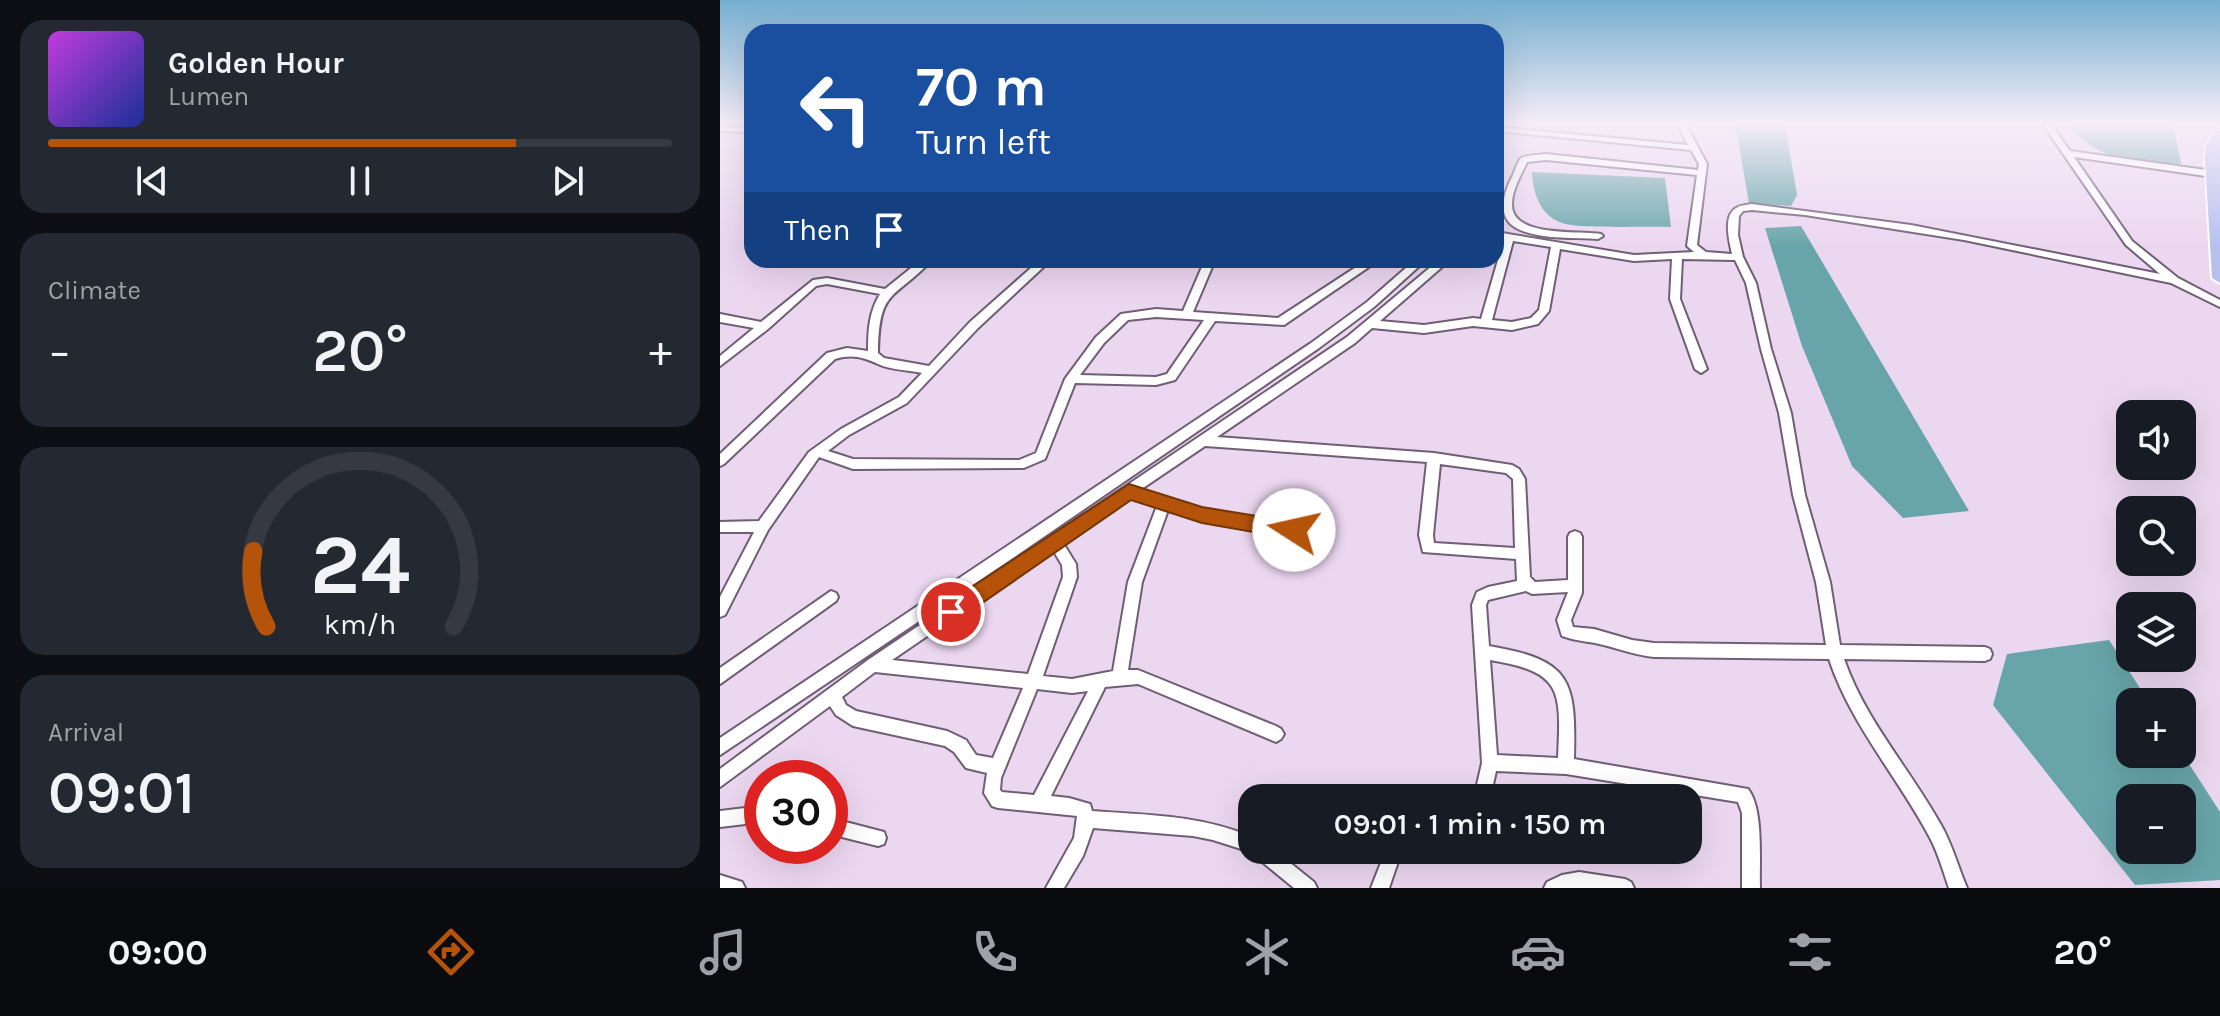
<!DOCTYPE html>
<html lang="en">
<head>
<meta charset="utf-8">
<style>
	body { margin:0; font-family:Karla,sans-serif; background:#242831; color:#f1f3f6; height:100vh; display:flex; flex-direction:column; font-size:30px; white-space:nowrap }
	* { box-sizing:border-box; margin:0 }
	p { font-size:26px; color:#9ea1a6 }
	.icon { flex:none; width:44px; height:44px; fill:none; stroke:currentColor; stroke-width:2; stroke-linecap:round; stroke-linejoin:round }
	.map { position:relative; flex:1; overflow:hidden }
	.sheet { display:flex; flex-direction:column; gap:20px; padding:20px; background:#0d0f14; width:720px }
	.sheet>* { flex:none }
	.hud { position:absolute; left:24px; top:24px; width:760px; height:244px; border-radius:24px; box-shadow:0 8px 32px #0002; background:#1a4fa0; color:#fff; overflow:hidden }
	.fabs { position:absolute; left:1396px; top:400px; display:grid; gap:16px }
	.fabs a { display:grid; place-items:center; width:80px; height:80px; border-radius:16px; background:#171b24; box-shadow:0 8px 32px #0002; font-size:40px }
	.speed { position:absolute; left:24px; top:760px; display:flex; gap:16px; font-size:40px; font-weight:700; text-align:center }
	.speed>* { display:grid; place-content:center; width:104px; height:104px; border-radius:50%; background:#171b24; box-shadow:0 8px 32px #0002; line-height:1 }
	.speed .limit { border:12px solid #d22; background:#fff; color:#111 }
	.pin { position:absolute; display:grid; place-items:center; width:68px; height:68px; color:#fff; margin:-34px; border:4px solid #fff; border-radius:50%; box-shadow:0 2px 8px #0007 }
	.me { position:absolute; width:88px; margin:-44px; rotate:280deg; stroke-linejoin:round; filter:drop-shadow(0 0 6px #0008) }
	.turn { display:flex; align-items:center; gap:28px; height:168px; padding:0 40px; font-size:36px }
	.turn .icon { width:104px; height:104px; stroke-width:2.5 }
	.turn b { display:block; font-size:56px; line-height:68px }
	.then { display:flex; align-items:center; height:76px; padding:0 40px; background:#0003; gap:16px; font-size:30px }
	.big { font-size:60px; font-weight:600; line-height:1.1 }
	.sheet .widget { flex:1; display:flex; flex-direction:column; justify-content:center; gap:12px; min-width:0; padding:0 28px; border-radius:24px; background:#242831 }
	.sheet .dial { align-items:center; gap:0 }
	.dial svg { height:208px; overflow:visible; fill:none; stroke:#363941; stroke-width:7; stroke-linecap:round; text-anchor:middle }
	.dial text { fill:#f1f3f6; stroke:none }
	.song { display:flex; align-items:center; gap:24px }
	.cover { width:96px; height:96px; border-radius:12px; background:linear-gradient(135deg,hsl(290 70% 55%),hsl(230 70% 35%)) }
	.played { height:8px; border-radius:4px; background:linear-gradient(90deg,#b45309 75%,#363941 75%) }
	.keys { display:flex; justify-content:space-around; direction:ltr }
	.heat { display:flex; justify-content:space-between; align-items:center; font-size:44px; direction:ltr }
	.trip { position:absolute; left:518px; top:784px; width:464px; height:80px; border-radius:24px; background:#171b24; box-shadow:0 8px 32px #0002; font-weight:600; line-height:80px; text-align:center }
	.dock { display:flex; height:128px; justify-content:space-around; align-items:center; background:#090b0e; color:#9ea1a6 }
	.dock .icon { width:56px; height:56px }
	.dock .on { color:#b45309 }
	.dock b { font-size:36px; color:#f1f3f6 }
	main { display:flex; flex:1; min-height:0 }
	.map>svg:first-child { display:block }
</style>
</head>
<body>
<main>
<section class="sheet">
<div class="widget">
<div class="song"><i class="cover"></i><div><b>Golden Hour</b><p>Lumen</p></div></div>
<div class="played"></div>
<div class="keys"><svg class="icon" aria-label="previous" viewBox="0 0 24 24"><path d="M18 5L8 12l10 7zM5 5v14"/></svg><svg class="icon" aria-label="pause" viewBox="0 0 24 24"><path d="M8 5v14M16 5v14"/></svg><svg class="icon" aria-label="next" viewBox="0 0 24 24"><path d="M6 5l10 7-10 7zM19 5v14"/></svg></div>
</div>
<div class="widget"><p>Climate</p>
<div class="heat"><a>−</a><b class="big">20°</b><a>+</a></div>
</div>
<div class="widget dial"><svg viewBox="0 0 100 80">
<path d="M14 69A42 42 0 1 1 86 69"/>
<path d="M14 69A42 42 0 0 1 9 40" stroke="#b45309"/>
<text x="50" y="56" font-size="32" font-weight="700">24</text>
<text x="50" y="72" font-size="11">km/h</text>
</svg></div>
<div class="widget"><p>Arrival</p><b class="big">09:01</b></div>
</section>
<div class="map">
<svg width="1500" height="888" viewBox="0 0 1500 888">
	<rect width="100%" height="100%" fill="#ecd7f1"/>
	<path fill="#68a5aa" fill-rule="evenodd" d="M1015,123H1060L1066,131L1077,195L1071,206L1029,203Z
		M1348,123H1453L1461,164C1415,162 1377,163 1348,123Z
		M812,172L945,178L951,227C929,226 859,229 842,223C820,215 813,194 812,172Z
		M1081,226L1249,511L1183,518L1132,466L1082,346L1045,228Z
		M1389,640L1429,702H1410V754L1462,753L1500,812V880L1415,885L1273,705L1287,654ZM1410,798H1462V850H1410Z"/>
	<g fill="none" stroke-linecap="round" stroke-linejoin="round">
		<g stroke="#6f5e74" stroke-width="4">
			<path id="street" d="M957,123H965L987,164L977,245L986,252L1012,254C1009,240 1002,214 1018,207C1018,206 1031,204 1032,204L1191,225L1440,274L1406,245L1322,123H1330L1350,151L1493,171L1497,174L1493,177L1354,157L1412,241L1458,278L1500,300V307L1451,283L1244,240L1085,215L1032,210L1023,211L1019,216L1018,235L1023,257L1036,283L1051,349L1071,413L1085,495L1110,582L1120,645L1265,647L1270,649L1272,654L1270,659L1265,661L1124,659C1145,720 1190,769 1221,825C1232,844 1238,867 1247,888H1229C1223,871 1218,852 1209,836C1177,776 1131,725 1109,659L934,657C913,655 895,647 875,643C863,641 853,640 842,636L837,620L848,592L812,594L806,591L768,600L766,605L769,646C852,660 856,680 854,759L1028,789C1044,809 1039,862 1040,888H1022V813L1018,802L846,774L776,771L770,798H754L762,763L752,605L757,592L768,587L797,581L796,559L703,552L699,535L707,462L485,446L420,490L482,510L579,526L581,530L579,534L574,535L482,520L448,510L422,582L408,670H418L556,726L561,729L564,734L561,739L556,742L418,684L385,687L331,796L349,798L370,804L372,811C427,815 481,815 532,837V850H554L594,882L597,888H574L535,856L534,853L493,840L473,836L373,828L363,856L344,888H326L354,838L357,816L278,808L272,806L264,793L267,773L246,768L234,752L225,746L133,726L116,715L110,706L0,787V769L148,660L627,337L719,260H730L660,321L704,325L753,318L761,319L784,239L776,238V232L914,255L974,252L967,246L977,175L826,160L807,162C801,175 792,190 792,204C791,238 859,230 881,234L883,236L878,239C853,237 821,240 798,229C775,218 784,192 793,175C795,170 798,161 801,158C806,155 820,155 826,154L978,170L979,164L971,150L776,131V127L968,145ZM793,241L831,247L819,310L811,318L792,322L772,320ZM840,249L914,261L952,259L950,299L975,369L981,373L987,369L960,299L962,259L1015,260L1026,283L1041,349L1059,413L1073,495L1096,582L1106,645L934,643L912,640L874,629L853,627L851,620L862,593V537L860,533L855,531L850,533L848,537V580L815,582L810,577L805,479L799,469L792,465L714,453L497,437L635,343L652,328L704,333L753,326L792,330L818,324L829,311ZM720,464L786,473L793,479L795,548L714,543L713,535ZM410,497L437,506L408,582L393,671L352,679L323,676L357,577L356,564L343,543ZM333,550L342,565L343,577L308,674L172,660ZM770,660C843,672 841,690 838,758L777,755ZM155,672L303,688L273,758L256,755L246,740L227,731L136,711L126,705L122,697ZM317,689L352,693L368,691L314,795L282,792L280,790L281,778Z
				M0,127L32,128V132L0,131Z
				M201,260H212C173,301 159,288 158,353L164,358L209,366L250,322L320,260H331L258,328L187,403L129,435L108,451L133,459L299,460L316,453L345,379L376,337L401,314L436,309L463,311L485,260H495L473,312L558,318L647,260H659L564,325L495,321L455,380L436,385L355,383L325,459L304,468L133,469L99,457L48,530L5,615L0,617V597L34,532H0V522L39,521L89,452L121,429L179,397L202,373C189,370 170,370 158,364C142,357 133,354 115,359L4,464L0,466V454L107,353L127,348L148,351C148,330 149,312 160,294L107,284L96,286L48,329L0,366V356L34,328L0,322V314L41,322L93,280L107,278L165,289ZM436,317L484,320L447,374L436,377L360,375L384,343L408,320Z
				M695,260H706L654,307L599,348L306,549L0,755V738L591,343L647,302Z
				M111,591L116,593L118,597L116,601L0,684V668Z
				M42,806V822L0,827V811Z
				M110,818L164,832L166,838L164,844L158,846L110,834Z
				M666,850H682L669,888H651Z
				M859,872L905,879L911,882L914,888H824L827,882L842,875Z
				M0,875L22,882L25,888H0Z"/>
		</g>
		<g stroke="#fff" stroke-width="4">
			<path id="primary" d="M1500,131V283L1492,278L1485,158L1486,146L1495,132Z"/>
		</g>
		<use href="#street" fill="#fff" fill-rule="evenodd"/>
		<use href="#primary" fill="#b6c0ef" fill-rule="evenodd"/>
	</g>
	<linearGradient id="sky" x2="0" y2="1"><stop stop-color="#75aecf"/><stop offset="0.5" stop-color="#f6edf9"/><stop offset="1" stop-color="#f6edf9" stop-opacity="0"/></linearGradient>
	<rect width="1500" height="247" fill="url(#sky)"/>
	<path fill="#b45309" stroke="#753606" stroke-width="2" d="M409,484L482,507L574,522L581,525L584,530L581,536L574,539L482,523L411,500L239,619L231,622L224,619L221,612L224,605Z"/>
</svg>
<div class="fabs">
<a><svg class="icon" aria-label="sound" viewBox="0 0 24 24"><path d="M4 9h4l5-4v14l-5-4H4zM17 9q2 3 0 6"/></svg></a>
<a><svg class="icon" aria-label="search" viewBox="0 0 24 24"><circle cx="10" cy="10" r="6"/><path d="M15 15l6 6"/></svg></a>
<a><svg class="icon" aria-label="layers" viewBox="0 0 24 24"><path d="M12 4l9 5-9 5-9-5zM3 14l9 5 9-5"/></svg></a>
<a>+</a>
<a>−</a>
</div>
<div class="speed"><div class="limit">30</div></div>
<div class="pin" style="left:231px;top:612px;background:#d93025"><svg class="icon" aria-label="arrive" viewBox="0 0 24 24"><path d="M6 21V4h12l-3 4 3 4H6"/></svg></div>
<svg class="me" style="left:574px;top:530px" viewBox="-20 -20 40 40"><circle r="19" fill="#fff"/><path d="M0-13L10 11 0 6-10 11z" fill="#b45309"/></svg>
<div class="trip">09:01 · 1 min · 150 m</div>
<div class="hud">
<div class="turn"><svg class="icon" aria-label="left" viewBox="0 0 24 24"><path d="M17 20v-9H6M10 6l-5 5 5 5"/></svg><div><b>70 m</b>Turn left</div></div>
<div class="then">Then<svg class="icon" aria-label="arrive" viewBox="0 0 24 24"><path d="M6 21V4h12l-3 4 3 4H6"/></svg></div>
</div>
</div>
</main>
<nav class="dock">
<b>09:00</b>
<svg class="icon on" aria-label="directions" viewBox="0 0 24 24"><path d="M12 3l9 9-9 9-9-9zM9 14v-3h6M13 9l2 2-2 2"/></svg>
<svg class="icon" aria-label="music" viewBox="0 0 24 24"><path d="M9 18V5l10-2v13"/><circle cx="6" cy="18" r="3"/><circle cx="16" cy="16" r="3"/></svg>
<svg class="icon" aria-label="phone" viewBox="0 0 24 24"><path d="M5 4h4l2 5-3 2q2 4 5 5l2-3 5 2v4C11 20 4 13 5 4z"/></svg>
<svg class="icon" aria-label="climate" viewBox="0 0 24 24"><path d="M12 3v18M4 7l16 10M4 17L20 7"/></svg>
<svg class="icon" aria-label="car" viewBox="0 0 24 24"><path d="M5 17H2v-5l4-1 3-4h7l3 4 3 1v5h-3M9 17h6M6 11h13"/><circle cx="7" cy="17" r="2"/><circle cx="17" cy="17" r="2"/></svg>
<svg class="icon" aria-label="filters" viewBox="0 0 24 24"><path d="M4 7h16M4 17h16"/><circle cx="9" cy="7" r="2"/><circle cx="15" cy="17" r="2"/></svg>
<b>20°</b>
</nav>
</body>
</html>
